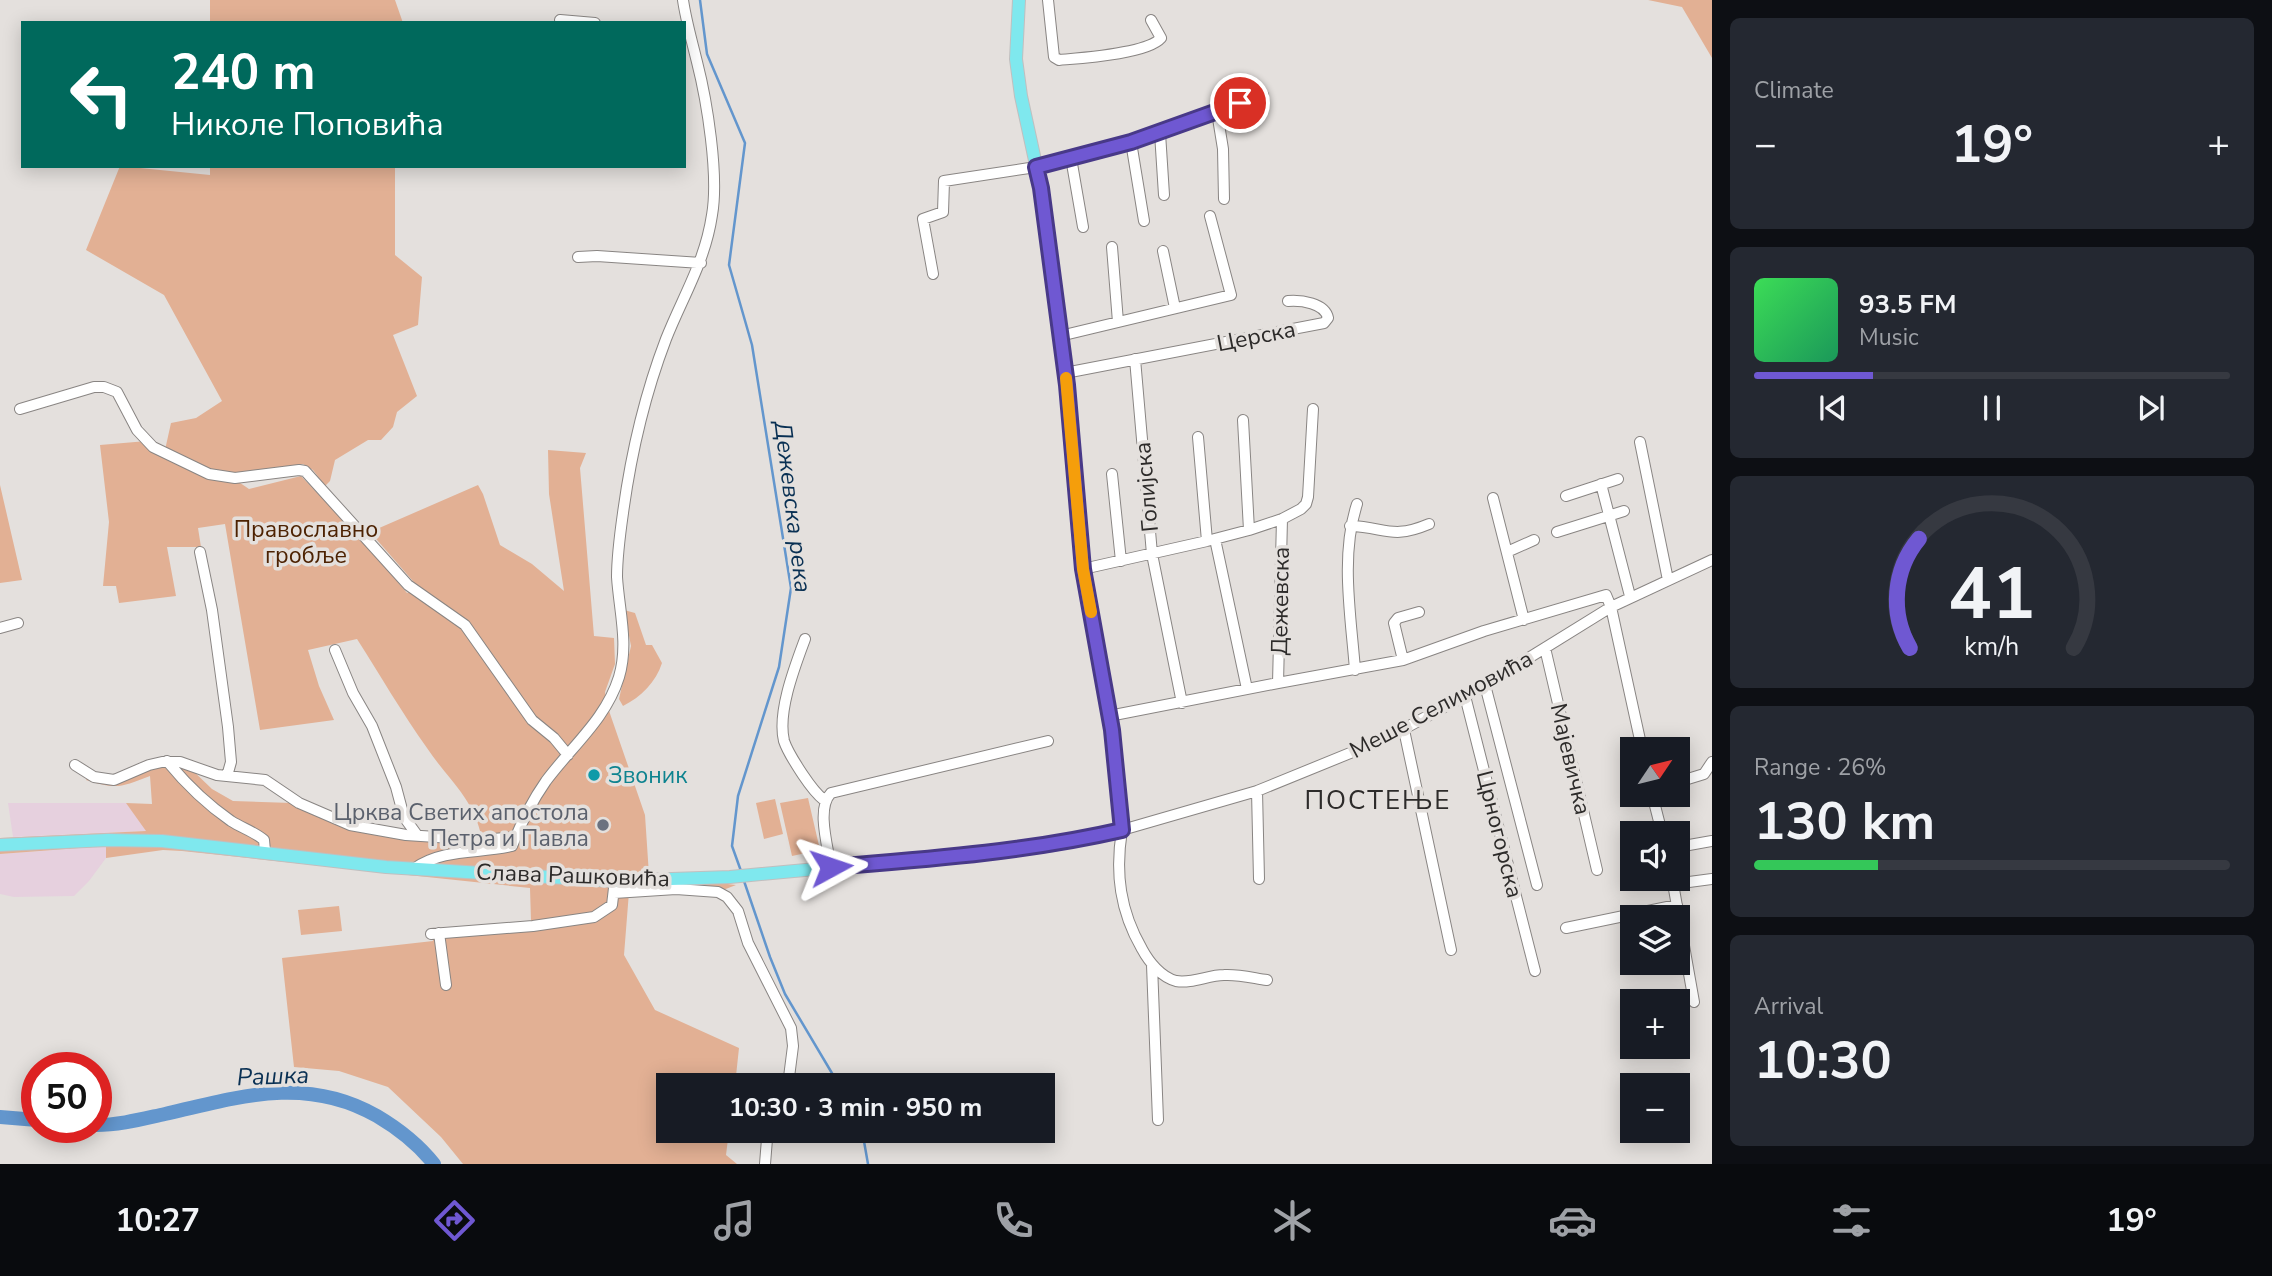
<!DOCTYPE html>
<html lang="en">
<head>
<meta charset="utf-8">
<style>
	body { margin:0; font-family:"Nunito Sans",sans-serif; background:#242831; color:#f1f3f6; height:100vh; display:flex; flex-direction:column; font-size:26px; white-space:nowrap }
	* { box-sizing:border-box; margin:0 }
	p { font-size:23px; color:#9ea1a6 }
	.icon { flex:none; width:38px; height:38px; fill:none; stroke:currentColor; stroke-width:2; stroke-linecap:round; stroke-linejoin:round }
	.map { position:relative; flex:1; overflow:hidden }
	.sheet { display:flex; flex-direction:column; gap:18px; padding:18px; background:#0d0f14; width:560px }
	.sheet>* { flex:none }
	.top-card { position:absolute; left:21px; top:21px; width:665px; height:147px; border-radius:0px; box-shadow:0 4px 18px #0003; background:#00695c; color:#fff; overflow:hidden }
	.needle { width:46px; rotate:55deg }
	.buttons { position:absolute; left:1620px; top:737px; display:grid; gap:14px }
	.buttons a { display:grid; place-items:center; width:70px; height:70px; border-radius:0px; background:#171b24; box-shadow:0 4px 18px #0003; font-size:35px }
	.speed { position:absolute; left:21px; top:1052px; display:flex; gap:14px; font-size:35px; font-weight:700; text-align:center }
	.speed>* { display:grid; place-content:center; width:91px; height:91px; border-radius:50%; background:#171b24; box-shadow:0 4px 18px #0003; line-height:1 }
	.speed .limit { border:10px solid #d22; background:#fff; color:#111 }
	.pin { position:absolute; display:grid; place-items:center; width:60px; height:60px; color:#fff; margin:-30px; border:4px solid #fff; border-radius:50%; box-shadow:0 2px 7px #0007 }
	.me { position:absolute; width:77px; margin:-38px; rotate:85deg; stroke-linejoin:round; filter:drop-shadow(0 0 5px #0008) }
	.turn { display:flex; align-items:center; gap:24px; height:147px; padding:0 35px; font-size:32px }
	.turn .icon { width:91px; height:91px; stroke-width:2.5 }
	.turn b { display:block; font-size:49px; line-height:60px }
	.big { font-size:52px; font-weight:700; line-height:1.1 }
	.sheet .tile { flex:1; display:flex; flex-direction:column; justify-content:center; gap:10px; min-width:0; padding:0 24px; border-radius:10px; background:#242831 }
	.sheet .dial { align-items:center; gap:0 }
	.dial svg { height:182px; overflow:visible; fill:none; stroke:#363941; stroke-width:7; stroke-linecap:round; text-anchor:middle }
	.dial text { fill:#f1f3f6; stroke:none }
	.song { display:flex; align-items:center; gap:21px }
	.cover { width:84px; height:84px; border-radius:10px; background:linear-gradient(135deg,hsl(130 70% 55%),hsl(150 70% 35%)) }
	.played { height:7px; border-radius:4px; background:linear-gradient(90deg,#6f58d2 25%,#363941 25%) }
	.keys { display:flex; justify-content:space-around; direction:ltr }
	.heat { display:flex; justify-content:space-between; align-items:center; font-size:38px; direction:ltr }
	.charge { height:10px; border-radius:5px; background:linear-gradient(90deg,#34c759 26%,#363941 0) }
	.trip { position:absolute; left:656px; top:1073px; width:399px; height:70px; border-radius:0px; background:#171b24; box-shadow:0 4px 18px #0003; font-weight:700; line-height:70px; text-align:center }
	.tab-bar { display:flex; height:112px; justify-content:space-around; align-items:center; background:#090b0e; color:#9ea1a6 }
	.tab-bar .icon { width:49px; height:49px }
	.tab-bar .current { color:#6f58d2 }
	.tab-bar b { font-size:32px; color:#f1f3f6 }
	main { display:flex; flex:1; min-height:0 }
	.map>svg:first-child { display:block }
</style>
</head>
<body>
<main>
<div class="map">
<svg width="1712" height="1164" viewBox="0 0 1712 1164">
	<rect width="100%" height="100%" fill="#e4e0dd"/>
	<path fill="#e6d0de" d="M8,803H126L147,831L13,837Z
		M107,846L106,858L89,881L74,896L14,897L0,894V854Z"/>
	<path fill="#e2b094" d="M210,0H395L403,23H210Z
		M1648,0H1712V58L1682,7Z
		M120,166L210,175V166H395V255L422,277L418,325L393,335L417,396L397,412L393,427L381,440H368L335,460L330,481L325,486L313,470L303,464L235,475L212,472L165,450L171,423L196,418L222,401L164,295L86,250Z
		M147,441C178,463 219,466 249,489L301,476L363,541L407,593L419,588L370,532L478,485L483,494L500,545L532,564L564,591L549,494L548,450L586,453L580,468L594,636L614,638L615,664L605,692L607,705L645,815L649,875L736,885L718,892H629L624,955L655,1010L739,1048L735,1085H668V1130L729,1131L726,1155L737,1164H463L441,1137L388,1087L339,1071L294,1067L282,958L433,941L432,931L531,921L530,888L182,851L163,850L106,858V846L0,854V838L146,831L126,803L152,804L150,776C121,787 117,790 86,780L90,772L111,777L182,759L189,760V767L212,789L233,801L292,803L344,823L482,839C474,798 449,781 427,748C402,713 380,675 357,639L308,650L319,686L334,720L260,730L225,524L198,528L201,547H167L176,596L119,603L116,586H103L109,522L100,445Z
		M0,485L22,580L0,583Z
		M624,610L635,613L646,645H652L662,663C656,682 641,697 623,706L619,699L631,646Z
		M808,798L820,850L792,856L780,803Z
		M775,799L783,834L764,839L756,803Z
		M339,906L342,931L301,935L298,910Z"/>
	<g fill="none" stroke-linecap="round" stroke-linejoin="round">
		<path stroke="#6396cd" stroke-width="2.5" d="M700,0L707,54L745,143L729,265L752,345L791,588L779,667L738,796L732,846L741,871
			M744,881L770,957L785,994L839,1085
			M862,1130L868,1164"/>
		<path stroke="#6396cd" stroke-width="14" d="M0,1117L37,1120
			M96,1125C120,1125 142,1119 165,1114C238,1097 306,1075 377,1116C399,1129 418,1144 434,1164"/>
		<g stroke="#898583" stroke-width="12">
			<path id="minor" d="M1048,0L1054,57L1059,60C1081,58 1147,54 1161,38L1151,20
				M560,20L595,23
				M1217,112L1223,149L1224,199
				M1160,133L1164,195
				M1131,142L1144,221
				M1071,158L1083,227
				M1112,247L1118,322
				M1163,251L1175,308
				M578,257L597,256L701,263
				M933,274L923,219L943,212L944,181L1036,167L1131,142L1263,95
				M1060,336L1231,295L1210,216
				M1135,359L1152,554L1182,703
				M1065,373L1324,323L1328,318C1325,303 1301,300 1288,301
				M20,409L94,387H104L117,392L137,430L153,447L209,474L235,478L299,470L305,471L408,585L465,625L532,720L554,738L568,755
				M1243,420L1249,530
				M1198,437L1207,541
				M1640,442L1668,580
				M1112,474L1121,561
				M1601,484L1630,596
				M1566,496L1618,479
				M1493,498L1524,620
				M1350,526C1386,527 1391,540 1429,524
				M1557,532L1624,511
				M1215,539L1247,689
				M200,552L212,610L228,727L231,762L227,776
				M1507,552L1534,540
				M1083,569L1207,541L1249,530L1282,519L1301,509L1306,504L1308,497L1313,409
				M0,628L18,623
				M805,639C795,666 777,712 784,741C788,753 796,764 803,775C809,784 815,793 824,800
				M1545,648L1597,870
				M335,650L353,693L372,726L396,787L404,817L417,835
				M1403,660L1394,623L1398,618L1419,612
				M1355,670C1351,616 1340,556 1357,504
				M1278,683L1403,660L1484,631L1606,595L1611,607L1642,749
				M1485,685L1537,885
				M1465,696L1535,971
				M1109,716L1278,683L1282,519
				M1404,730L1451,950
				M167,761C185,783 208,805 231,821C242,828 255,832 264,840L265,851
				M75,765L94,777L114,780L149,765L162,762H180L217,775L265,780L299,803L350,825L406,835L482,840L516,837
				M1678,782L1704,774L1712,762
				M1257,791L1259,879
				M1652,794L1662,833
				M1678,847L1712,841
				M415,868C444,848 479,854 512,846C521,823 532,801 546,781C572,746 606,719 619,677C629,644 619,610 617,577C617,557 620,534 623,513C631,454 645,394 666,339C683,296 705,262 712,215C719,175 707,101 697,62C692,41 686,21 683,0
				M831,868C828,847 816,808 831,793L1048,741
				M1672,878L1694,1002
				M1674,884L1712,879
				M614,893L676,889L718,892L727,897L738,911L748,943L791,1028L793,1046L788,1085
				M1566,928L1677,905
				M439,933L446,985
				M431,934L533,926L594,917L612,905L614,888
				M1152,965L1158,1120
				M1267,980C1253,978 1238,974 1224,975C1208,975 1192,984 1176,981C1161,977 1149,962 1142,949C1120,911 1115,873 1122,830L1257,791L1387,738L1485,685L1611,607L1712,560
				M765,1164L767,1139L771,1130"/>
		</g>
		<g stroke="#c0bfbf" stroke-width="14">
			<path id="major" d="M0,845L108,840L162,841L386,867L613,881L730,877L999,852L1054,845L1122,830L1112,730L1083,569L1067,385L1041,188L1021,96L1016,59L1019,0"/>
		</g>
		<use href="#minor" stroke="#fff" stroke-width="10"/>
		<use href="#major" stroke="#7fe8ee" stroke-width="12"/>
	</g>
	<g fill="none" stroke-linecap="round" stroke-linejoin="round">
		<g stroke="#483988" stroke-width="18">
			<path id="route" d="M831,867C929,859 1026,852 1122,830L1112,730L1083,569L1067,385L1041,188L1036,167L1131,142L1240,103"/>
		</g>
		<use href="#route" stroke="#6f58d2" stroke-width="12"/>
		<path stroke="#f59e0b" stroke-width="12" d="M1066,378L1083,569L1091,612"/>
	</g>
	<circle fill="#0f9aa8" stroke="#e4e0dd" stroke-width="2.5" cx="594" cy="775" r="7"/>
	<circle fill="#6b7280" stroke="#e4e0dd" stroke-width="2.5" cx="603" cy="825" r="7"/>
	<g text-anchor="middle" stroke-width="7" stroke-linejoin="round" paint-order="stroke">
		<g font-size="23" fill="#2d2b2a" stroke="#e4e0dd">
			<text transform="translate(1256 336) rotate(-11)" y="8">Церска</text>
			<text transform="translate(1146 487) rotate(-95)" y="8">Голијска</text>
			<text transform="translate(1280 601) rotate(-89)" y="8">Дежевска</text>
			<text transform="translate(1441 704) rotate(-28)" y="8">Меше Селимовића</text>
			<text transform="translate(1571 759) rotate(77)" y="8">Мајевичка</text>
			<text transform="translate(1500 834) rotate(76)" y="8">Црногорска</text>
			<text transform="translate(573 875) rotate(2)" y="8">Слава Рашковића</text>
		</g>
		<g font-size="23" fill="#4d2202" stroke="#e4e0dd">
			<text x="306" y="537">Православно<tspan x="306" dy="26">гробље</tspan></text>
		</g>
		<g font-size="23" fill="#0d838f" stroke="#e4e0dd" text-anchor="start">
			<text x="608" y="783">Звоник</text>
		</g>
		<g font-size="23" fill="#5b616d" stroke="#e4e0dd" text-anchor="end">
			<text x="589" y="820">Црква Светих апостола<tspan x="589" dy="26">Петра и Павла</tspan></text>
		</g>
		<g font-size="24" font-style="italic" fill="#093053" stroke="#e4e0dd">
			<text transform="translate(793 507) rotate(83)" y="8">Дежевска река</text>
			<text transform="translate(273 1076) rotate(-2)" y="8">Рашка</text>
		</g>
		<g font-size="26" letter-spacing="2" fill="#2d2b2a" stroke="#e4e0dd">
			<text x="1378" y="809">ПОСТЕЊЕ</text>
		</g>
	</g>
</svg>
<div class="buttons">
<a><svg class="needle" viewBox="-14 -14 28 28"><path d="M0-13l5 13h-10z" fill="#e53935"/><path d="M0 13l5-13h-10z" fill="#9ea1a6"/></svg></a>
<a><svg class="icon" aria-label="sound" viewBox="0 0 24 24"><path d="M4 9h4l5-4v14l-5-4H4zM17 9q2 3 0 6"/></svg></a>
<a><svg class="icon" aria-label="layers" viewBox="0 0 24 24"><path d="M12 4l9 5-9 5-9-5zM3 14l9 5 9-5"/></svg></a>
<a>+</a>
<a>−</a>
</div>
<div class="speed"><div class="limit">50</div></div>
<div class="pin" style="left:1240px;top:103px;background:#d93025"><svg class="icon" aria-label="arrive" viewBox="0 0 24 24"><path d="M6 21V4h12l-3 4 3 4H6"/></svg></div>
<svg class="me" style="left:831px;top:867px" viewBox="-20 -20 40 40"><path d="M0-17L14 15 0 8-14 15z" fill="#6f58d2" stroke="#fff" stroke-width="4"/></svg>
<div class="trip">10:30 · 3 min · 950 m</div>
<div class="top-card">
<div class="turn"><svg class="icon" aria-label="left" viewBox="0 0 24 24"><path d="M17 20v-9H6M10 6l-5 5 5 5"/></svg><div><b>240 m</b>Николе Поповића</div></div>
</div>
</div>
<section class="sheet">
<div class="tile"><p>Climate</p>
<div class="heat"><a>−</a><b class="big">19°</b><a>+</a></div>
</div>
<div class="tile">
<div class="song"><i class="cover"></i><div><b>93.5 FM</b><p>Music</p></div></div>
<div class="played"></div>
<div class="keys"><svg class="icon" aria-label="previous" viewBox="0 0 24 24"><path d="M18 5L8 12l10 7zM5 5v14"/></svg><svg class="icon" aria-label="pause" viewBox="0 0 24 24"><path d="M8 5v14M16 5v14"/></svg><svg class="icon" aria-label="next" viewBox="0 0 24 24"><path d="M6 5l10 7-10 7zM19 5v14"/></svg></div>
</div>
<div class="tile dial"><svg viewBox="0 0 100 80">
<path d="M14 69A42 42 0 1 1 86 69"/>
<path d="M14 69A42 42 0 0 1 18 21" stroke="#6f58d2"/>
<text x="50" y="56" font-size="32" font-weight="700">41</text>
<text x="50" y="72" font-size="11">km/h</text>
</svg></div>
<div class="tile"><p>Range · 26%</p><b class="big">130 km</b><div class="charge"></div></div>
<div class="tile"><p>Arrival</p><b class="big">10:30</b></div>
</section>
</main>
<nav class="tab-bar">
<b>10:27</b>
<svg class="icon current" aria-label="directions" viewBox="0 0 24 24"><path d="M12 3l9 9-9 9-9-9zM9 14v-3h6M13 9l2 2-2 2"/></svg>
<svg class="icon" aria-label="music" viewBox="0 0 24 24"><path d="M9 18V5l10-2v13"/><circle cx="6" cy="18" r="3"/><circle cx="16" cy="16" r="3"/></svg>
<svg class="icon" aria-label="phone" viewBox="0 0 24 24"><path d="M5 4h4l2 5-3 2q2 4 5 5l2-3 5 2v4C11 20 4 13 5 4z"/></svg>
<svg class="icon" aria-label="climate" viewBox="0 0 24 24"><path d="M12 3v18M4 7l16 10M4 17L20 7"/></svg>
<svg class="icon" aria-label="car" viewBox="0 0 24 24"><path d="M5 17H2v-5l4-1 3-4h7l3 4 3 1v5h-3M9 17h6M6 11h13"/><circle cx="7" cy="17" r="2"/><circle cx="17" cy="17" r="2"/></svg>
<svg class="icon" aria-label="filters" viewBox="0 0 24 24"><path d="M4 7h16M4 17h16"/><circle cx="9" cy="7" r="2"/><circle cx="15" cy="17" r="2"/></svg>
<b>19°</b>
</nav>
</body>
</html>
